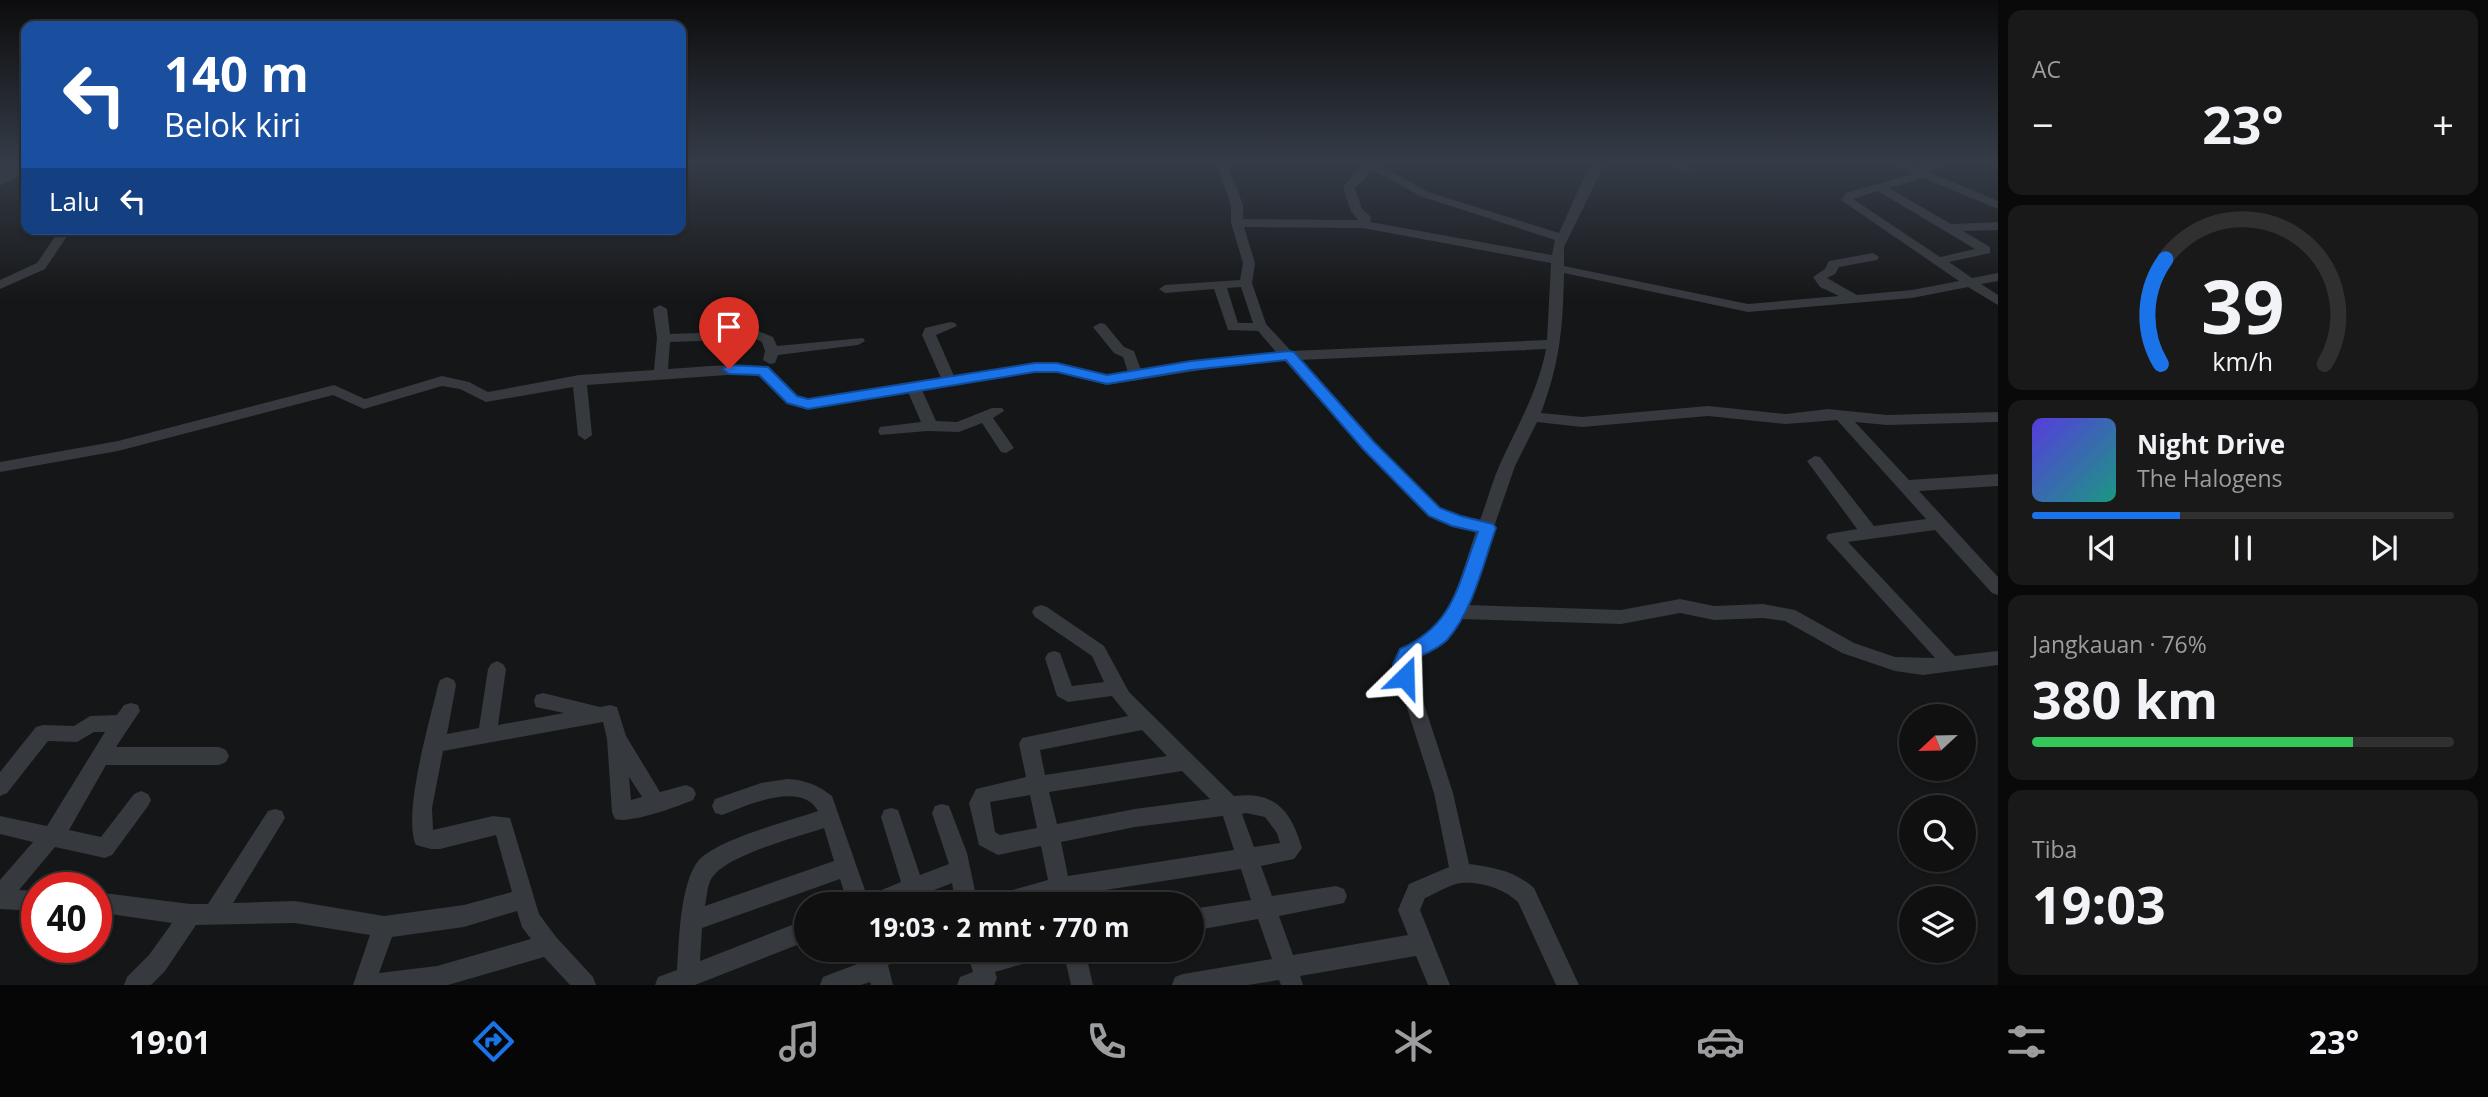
<!DOCTYPE html>
<html lang="id">
<head>
<meta charset="utf-8">
<style>
	body { margin:0; font-family:"Open Sans",sans-serif; background:#19191a; color:#f1f3f6; height:100vh; display:flex; flex-direction:column; font-size:26px; white-space:nowrap }
	* { box-sizing:border-box; margin:0 }
	p { font-size:23px; color:#9c9d9f }
	.icon { flex:none; width:38px; height:38px; fill:none; stroke:currentColor; stroke-width:2; stroke-linecap:round; stroke-linejoin:round }
	.map { position:relative; flex:1; overflow:hidden }
	.drawer { display:flex; flex-direction:column; gap:10px; padding:10px; background:#090909; width:490px }
	.drawer>* { flex:none }
	.top-card { position:absolute; left:21px; top:21px; width:665px; height:214px; border-radius:14px; box-shadow:0 2px 5px #0004,0 0 0 2px #303031; background:#1a4fa0; color:#fff; overflow:hidden }
	.needle { width:46px; rotate:248deg }
	.fabs { position:absolute; left:1899px; top:704px; display:grid; gap:14px }
	.fabs a { display:grid; place-items:center; width:77px; height:77px; border-radius:50%; background:#101011; box-shadow:0 2px 5px #0004,0 0 0 2px #303031; font-size:35px }
	.speed { position:absolute; left:21px; top:872px; display:flex; gap:14px; font-size:35px; font-weight:700; text-align:center }
	.speed>* { display:grid; place-content:center; width:91px; height:91px; border-radius:50%; background:#101011; box-shadow:0 2px 5px #0004,0 0 0 2px #303031; line-height:1 }
	.speed .limit { border:10px solid #d22; background:#fff; color:#111 }
	.pin { position:absolute; display:grid; place-items:center; width:60px; height:60px; color:#fff; margin:-72px -30px; border-radius:50% 50% 50% 0; rotate:-45deg; box-shadow:0 0 7px #0007 }
	.pin .icon { rotate:45deg }
	.me { position:absolute; width:77px; margin:-38px; rotate:22deg; stroke-linejoin:round; filter:drop-shadow(0 0 5px #0008) }
	.turn { display:flex; align-items:center; gap:24px; height:147px; padding:0 28px; font-size:32px }
	.turn .icon { width:91px; height:91px; stroke-width:2.5 }
	.turn b { display:block; font-size:49px; line-height:60px }
	.then { display:flex; align-items:center; height:66px; padding:0 28px; background:#0003; gap:14px; font-size:26px }
	.big { font-size:52px; font-weight:700; line-height:1.1 }
	.drawer .card { flex:1; display:flex; flex-direction:column; justify-content:center; gap:10px; min-width:0; padding:0 24px; border-radius:14px; background:#19191a }
	.drawer .dial { align-items:center; gap:0 }
	.dial svg { height:182px; overflow:visible; fill:none; stroke:#303031; stroke-width:7; stroke-linecap:round; text-anchor:middle }
	.dial text { fill:#f1f3f6; stroke:none }
	.song { display:flex; align-items:center; gap:21px }
	.cover { width:84px; height:84px; border-radius:10px; background:linear-gradient(135deg,hsl(250 70% 55%),hsl(170 70% 35%)) }
	.played { height:7px; border-radius:4px; background:linear-gradient(90deg,#1a73e8 35%,#303031 35%) }
	.keys { display:flex; justify-content:space-around; direction:ltr }
	.heat { display:flex; justify-content:space-between; align-items:center; font-size:38px; direction:ltr }
	.charge { height:10px; border-radius:5px; background:linear-gradient(90deg,#34c759 76%,#303031 0) }
	.trip { position:absolute; left:794px; top:892px; width:410px; height:70px; border-radius:35px; background:#101011; box-shadow:0 2px 5px #0004,0 0 0 2px #303031; font-weight:700; line-height:70px; text-align:center }
	.tab-bar { display:flex; height:112px; justify-content:space-around; align-items:center; background:#060607; color:#9c9d9f }
	.tab-bar .icon { width:49px; height:49px }
	.tab-bar .on { color:#1a73e8 }
	.tab-bar b { font-size:32px; color:#f1f3f6 }
	main { display:flex; flex:1; min-height:0 }
	.map>svg:first-child { display:block }
</style>
</head>
<body>
<main>
<div class="map">
<svg width="1998" height="985" viewBox="0 0 1998 985">
	<rect width="100%" height="100%" fill="#151617"/>
	<path fill="#2a393d" d="M0,163H26V172L0,186Z"/>
	<g fill="none" stroke-linecap="round" stroke-linejoin="round">
		<path fill="#36393d" fill-rule="evenodd" d="M1216,163H1227L1243,205V219L1358,220L1351,211L1343,188C1352,176 1361,163 1377,163L1428,192L1559,233L1581,184L1594,163H1605L1564,247V266L1748,304L1839,296L1820,287L1813,277L1825,269L1829,261L1873,253L1879,257L1877,260L1839,267L1835,274L1827,278L1857,295L1912,290L1959,281L1841,200L1846,193L1913,174L1892,163H1906L1921,169L1924,164L1946,163L1945,165L1933,168L1931,173L1998,201V209L1923,178L1889,188L1951,224L1998,222V230L1963,231L1990,247V253L1949,262L1972,278L1998,273V281L1981,284L1998,295V305L1968,287L1912,298L1748,312L1564,273C1563,328 1560,362 1541,413L1582,417L1708,406L1786,414L1828,409L1887,415L1998,412V422L1887,425L1855,422L1909,480L1998,474V486L1919,491L1998,577V595L1992,593L1935,530L1848,542L1955,656L1998,651V665L1923,675L1895,671L1842,653L1785,621L1763,618L1714,620L1680,613L1621,624L1461,619C1447,639 1436,649 1413,659L1411,664L1453,793L1469,864C1493,867 1515,871 1534,888L1579,985H1556L1518,902C1504,889 1481,881 1461,883C1450,884 1435,894 1425,898L1420,910L1450,985H1428L1416,956L1300,976L1303,985H1281L1279,980L1248,985H1172L1175,977L1183,974L1272,959L1258,919L1192,931V909L1251,900L1241,869L1073,895L1075,905H1053L1052,900L1034,905H984L987,898L995,895L1048,880L1041,846L998,855L979,845L969,803L976,789L1026,777L1019,744L1022,738L1128,716L1112,696L1068,702L1057,696L1045,658L1048,653L1054,651L1060,653L1072,686L1104,682L1092,656L1035,617L1032,612L1035,607L1041,605L1047,607L1104,646L1129,692L1234,796C1276,791 1291,811 1302,848L1294,859L1261,866L1272,896L1336,886L1344,889L1347,896L1344,903L1279,916L1293,955L1408,935L1398,910L1409,884L1449,867L1434,793L1393,664L1401,649C1407,646 1415,644 1421,640C1453,621 1464,564 1476,531L1440,522L1429,516L1364,450L1284,360L1257,361L1107,385L1057,372L1035,371L922,390L936,421L957,422L992,408H1002L1004,411L993,418L1014,448L1006,453L1001,452L982,423L959,432L928,431L880,435L878,431L880,427L921,422L908,392L808,409L787,402L763,377L741,374L587,385L592,435L585,440L578,435L573,387L486,402L460,389L442,386L364,409L333,395L118,451L0,472V462L118,441L334,385L365,399L442,376L469,382L488,392L579,375L654,370L657,338L653,309L660,305L667,309L670,334L758,331L773,337L777,346L863,338L865,341L858,345L778,355L775,363L770,364L763,360L765,351L762,342L756,339L670,342L668,369C703,367 738,361 772,370L797,396L808,399L941,378L922,335L925,328L950,322L955,323L957,326L936,335L954,376L1035,363L1057,364L1107,375L1128,372L1123,357L1114,353L1093,327L1100,323L1105,324L1124,347L1134,351L1141,370L1276,352L1258,331L1228,330L1214,289L1165,293L1159,289L1165,285L1240,280L1243,263L1231,223V205ZM1373,170L1420,196L1555,240L1552,255L1370,222L1371,217L1362,209L1355,188ZM1878,191L1975,249L1940,257L1853,199ZM1244,227L1363,228L1551,263L1547,340L1291,351L1266,324L1252,283L1255,263ZM1241,287L1253,323H1238L1227,288ZM1546,349C1538,391 1518,425 1500,464C1492,482 1487,502 1480,520L1450,513L1441,508L1374,442L1299,360ZM1708,416L1786,424L1837,420L1926,519L1874,526L1820,457L1815,456L1807,461L1857,529L1828,534L1826,538L1935,658L1895,657L1854,643L1795,610L1763,604L1714,606L1680,599L1621,610L1467,605L1515,466L1537,422L1582,427ZM1142,730L1167,756L1045,775L1040,750ZM1182,771L1210,799L1135,809L1057,824L1049,792ZM1030,795L1037,828L1000,835L995,832L990,802ZM1246,813L1265,817L1277,833L1280,843L1254,847L1242,814ZM1223,816L1234,850L1068,876L1061,842L1135,827Z
			M1663,163H1678L1695,171L1685,173Z
			M60,229H72L45,269L0,289V280L37,263Z
			M497,661L503,664L506,669L498,725L564,713L536,707L534,701L536,695L543,693L600,707L610,705L617,707L626,736L660,792L686,785L693,788L696,794L693,800C677,807 629,824 615,819L612,812L607,739L603,722L443,751L432,808L433,830L493,816L510,818L539,914L556,937L593,977L596,985H570L544,957L448,985H353L370,935L295,923L196,925L165,971L151,985H124L127,977L149,955L172,923L96,912V892L190,904H208L268,811L275,809L282,811L285,818L233,903L295,901L384,916L464,905L512,892L496,835L440,849H431L416,845C402,814 430,721 438,685L440,680L447,677L454,680L456,685L447,734L479,728L488,669L491,664ZM629,777L642,797L631,800ZM517,911L522,927L531,939L437,966L379,973L392,937L464,927Z
			M131,703L138,705L140,711L116,747H219L226,750L229,756L226,762L219,765H106L69,830L101,837L134,794L141,791L148,794L151,800L148,806L112,855L105,858L55,847L19,890L37,891V911L0,909V880L33,842L0,834V816L47,826L105,732H94L77,742L48,741L7,793L0,796V772L36,727L43,725L74,726L90,716L117,715L124,705Z
			M788,779C805,780 818,785 832,796L867,896L901,882L881,817L884,810L891,808L898,810L920,875L949,864L932,813L935,806L942,804L949,806L967,853L978,905H956L952,883L896,905H848L840,879L702,928L700,961L807,919V941L695,985H655L658,977L677,970C679,941 680,882 699,860C719,839 789,821 818,811C801,780 746,806 722,815L715,813L712,806L715,799L761,783ZM824,828L834,861L705,906C707,897 707,882 714,875C732,854 797,837 824,828Z
			M862,950H911L908,958L888,965L893,985H871L870,982L861,985H820L823,977L865,961Z
			M966,950L989,952L1046,950L1043,958L995,972L997,978L994,985H957L960,977L973,972Z
			M1063,950H1085L1093,985H1071Z"/>
	</g>
	<linearGradient id="sky" x2="0" y2="1"><stop stop-color="#0c0c0d"/><stop offset="0.54" stop-color="#353c47"/><stop offset="1" stop-color="#353c47" stop-opacity="0"/></linearGradient>
	<rect width="1998" height="300" fill="url(#sky)"/>
	<path fill="#1a73e8" stroke="#114b97" stroke-width="2" d="M1289,351L1294,352L1374,442L1440,508L1461,516L1493,524L1496,528C1483,564 1473,611 1447,640C1438,649 1425,654 1414,659L1412,683H1399L1393,664L1400,649C1455,625 1458,583 1478,532L1452,526L1429,516L1363,449L1286,360L1191,370L1107,384L1057,372H1035L808,409L787,403L759,375L729,374L722,369L729,365L768,367L797,396L808,399L1035,363H1057L1107,375L1191,361Z"/>
</svg>
<div class="fabs">
<a><svg class="needle" viewBox="-14 -14 28 28"><path d="M0-13l5 13h-10z" fill="#e53935"/><path d="M0 13l5-13h-10z" fill="#9c9d9f"/></svg></a>
<a><svg class="icon" aria-label="search" viewBox="0 0 24 24"><circle cx="10" cy="10" r="6"/><path d="M15 15l6 6"/></svg></a>
<a><svg class="icon" aria-label="layers" viewBox="0 0 24 24"><path d="M12 4l9 5-9 5-9-5zM3 14l9 5 9-5"/></svg></a>
</div>
<div class="speed"><div class="limit">40</div></div>
<div class="pin" style="left:729px;top:369px;background:#d93025"><svg class="icon" aria-label="arrive" viewBox="0 0 24 24"><path d="M6 21V4h12l-3 4 3 4H6"/></svg></div>
<svg class="me" style="left:1405px;top:677px" viewBox="-20 -20 40 40"><path d="M0-17L14 15 0 8-14 15z" fill="#1a73e8" stroke="#fff" stroke-width="4"/></svg>
<div class="trip">19:03 · 2 mnt · 770 m</div>
<div class="top-card">
<div class="turn"><svg class="icon" aria-label="left" viewBox="0 0 24 24"><path d="M17 20v-9H6M10 6l-5 5 5 5"/></svg><div><b>140 m</b>Belok kiri</div></div>
<div class="then">Lalu<svg class="icon" aria-label="left" viewBox="0 0 24 24"><path d="M17 20v-9H6M10 6l-5 5 5 5"/></svg></div>
</div>
</div>
<section class="drawer">
<div class="card"><p>AC</p>
<div class="heat"><a>−</a><b class="big">23°</b><a>+</a></div>
</div>
<div class="card dial"><svg viewBox="0 0 100 80">
<path d="M14 69A42 42 0 1 1 86 69"/>
<path d="M14 69A42 42 0 0 1 16 23" stroke="#1a73e8"/>
<text x="50" y="56" font-size="32" font-weight="700">39</text>
<text x="50" y="72" font-size="11">km/h</text>
</svg></div>
<div class="card">
<div class="song"><i class="cover"></i><div><b>Night Drive</b><p>The Halogens</p></div></div>
<div class="played"></div>
<div class="keys"><svg class="icon" aria-label="previous" viewBox="0 0 24 24"><path d="M18 5L8 12l10 7zM5 5v14"/></svg><svg class="icon" aria-label="pause" viewBox="0 0 24 24"><path d="M8 5v14M16 5v14"/></svg><svg class="icon" aria-label="next" viewBox="0 0 24 24"><path d="M6 5l10 7-10 7zM19 5v14"/></svg></div>
</div>
<div class="card"><p>Jangkauan · 76%</p><b class="big">380 km</b><div class="charge"></div></div>
<div class="card"><p>Tiba</p><b class="big">19:03</b></div>
</section>
</main>
<nav class="tab-bar">
<b>19:01</b>
<svg class="icon on" aria-label="directions" viewBox="0 0 24 24"><path d="M12 3l9 9-9 9-9-9zM9 14v-3h6M13 9l2 2-2 2"/></svg>
<svg class="icon" aria-label="music" viewBox="0 0 24 24"><path d="M9 18V5l10-2v13"/><circle cx="6" cy="18" r="3"/><circle cx="16" cy="16" r="3"/></svg>
<svg class="icon" aria-label="phone" viewBox="0 0 24 24"><path d="M5 4h4l2 5-3 2q2 4 5 5l2-3 5 2v4C11 20 4 13 5 4z"/></svg>
<svg class="icon" aria-label="climate" viewBox="0 0 24 24"><path d="M12 3v18M4 7l16 10M4 17L20 7"/></svg>
<svg class="icon" aria-label="car" viewBox="0 0 24 24"><path d="M5 17H2v-5l4-1 3-4h7l3 4 3 1v5h-3M9 17h6M6 11h13"/><circle cx="7" cy="17" r="2"/><circle cx="17" cy="17" r="2"/></svg>
<svg class="icon" aria-label="filters" viewBox="0 0 24 24"><path d="M4 7h16M4 17h16"/><circle cx="9" cy="7" r="2"/><circle cx="15" cy="17" r="2"/></svg>
<b>23°</b>
</nav>
</body>
</html>
